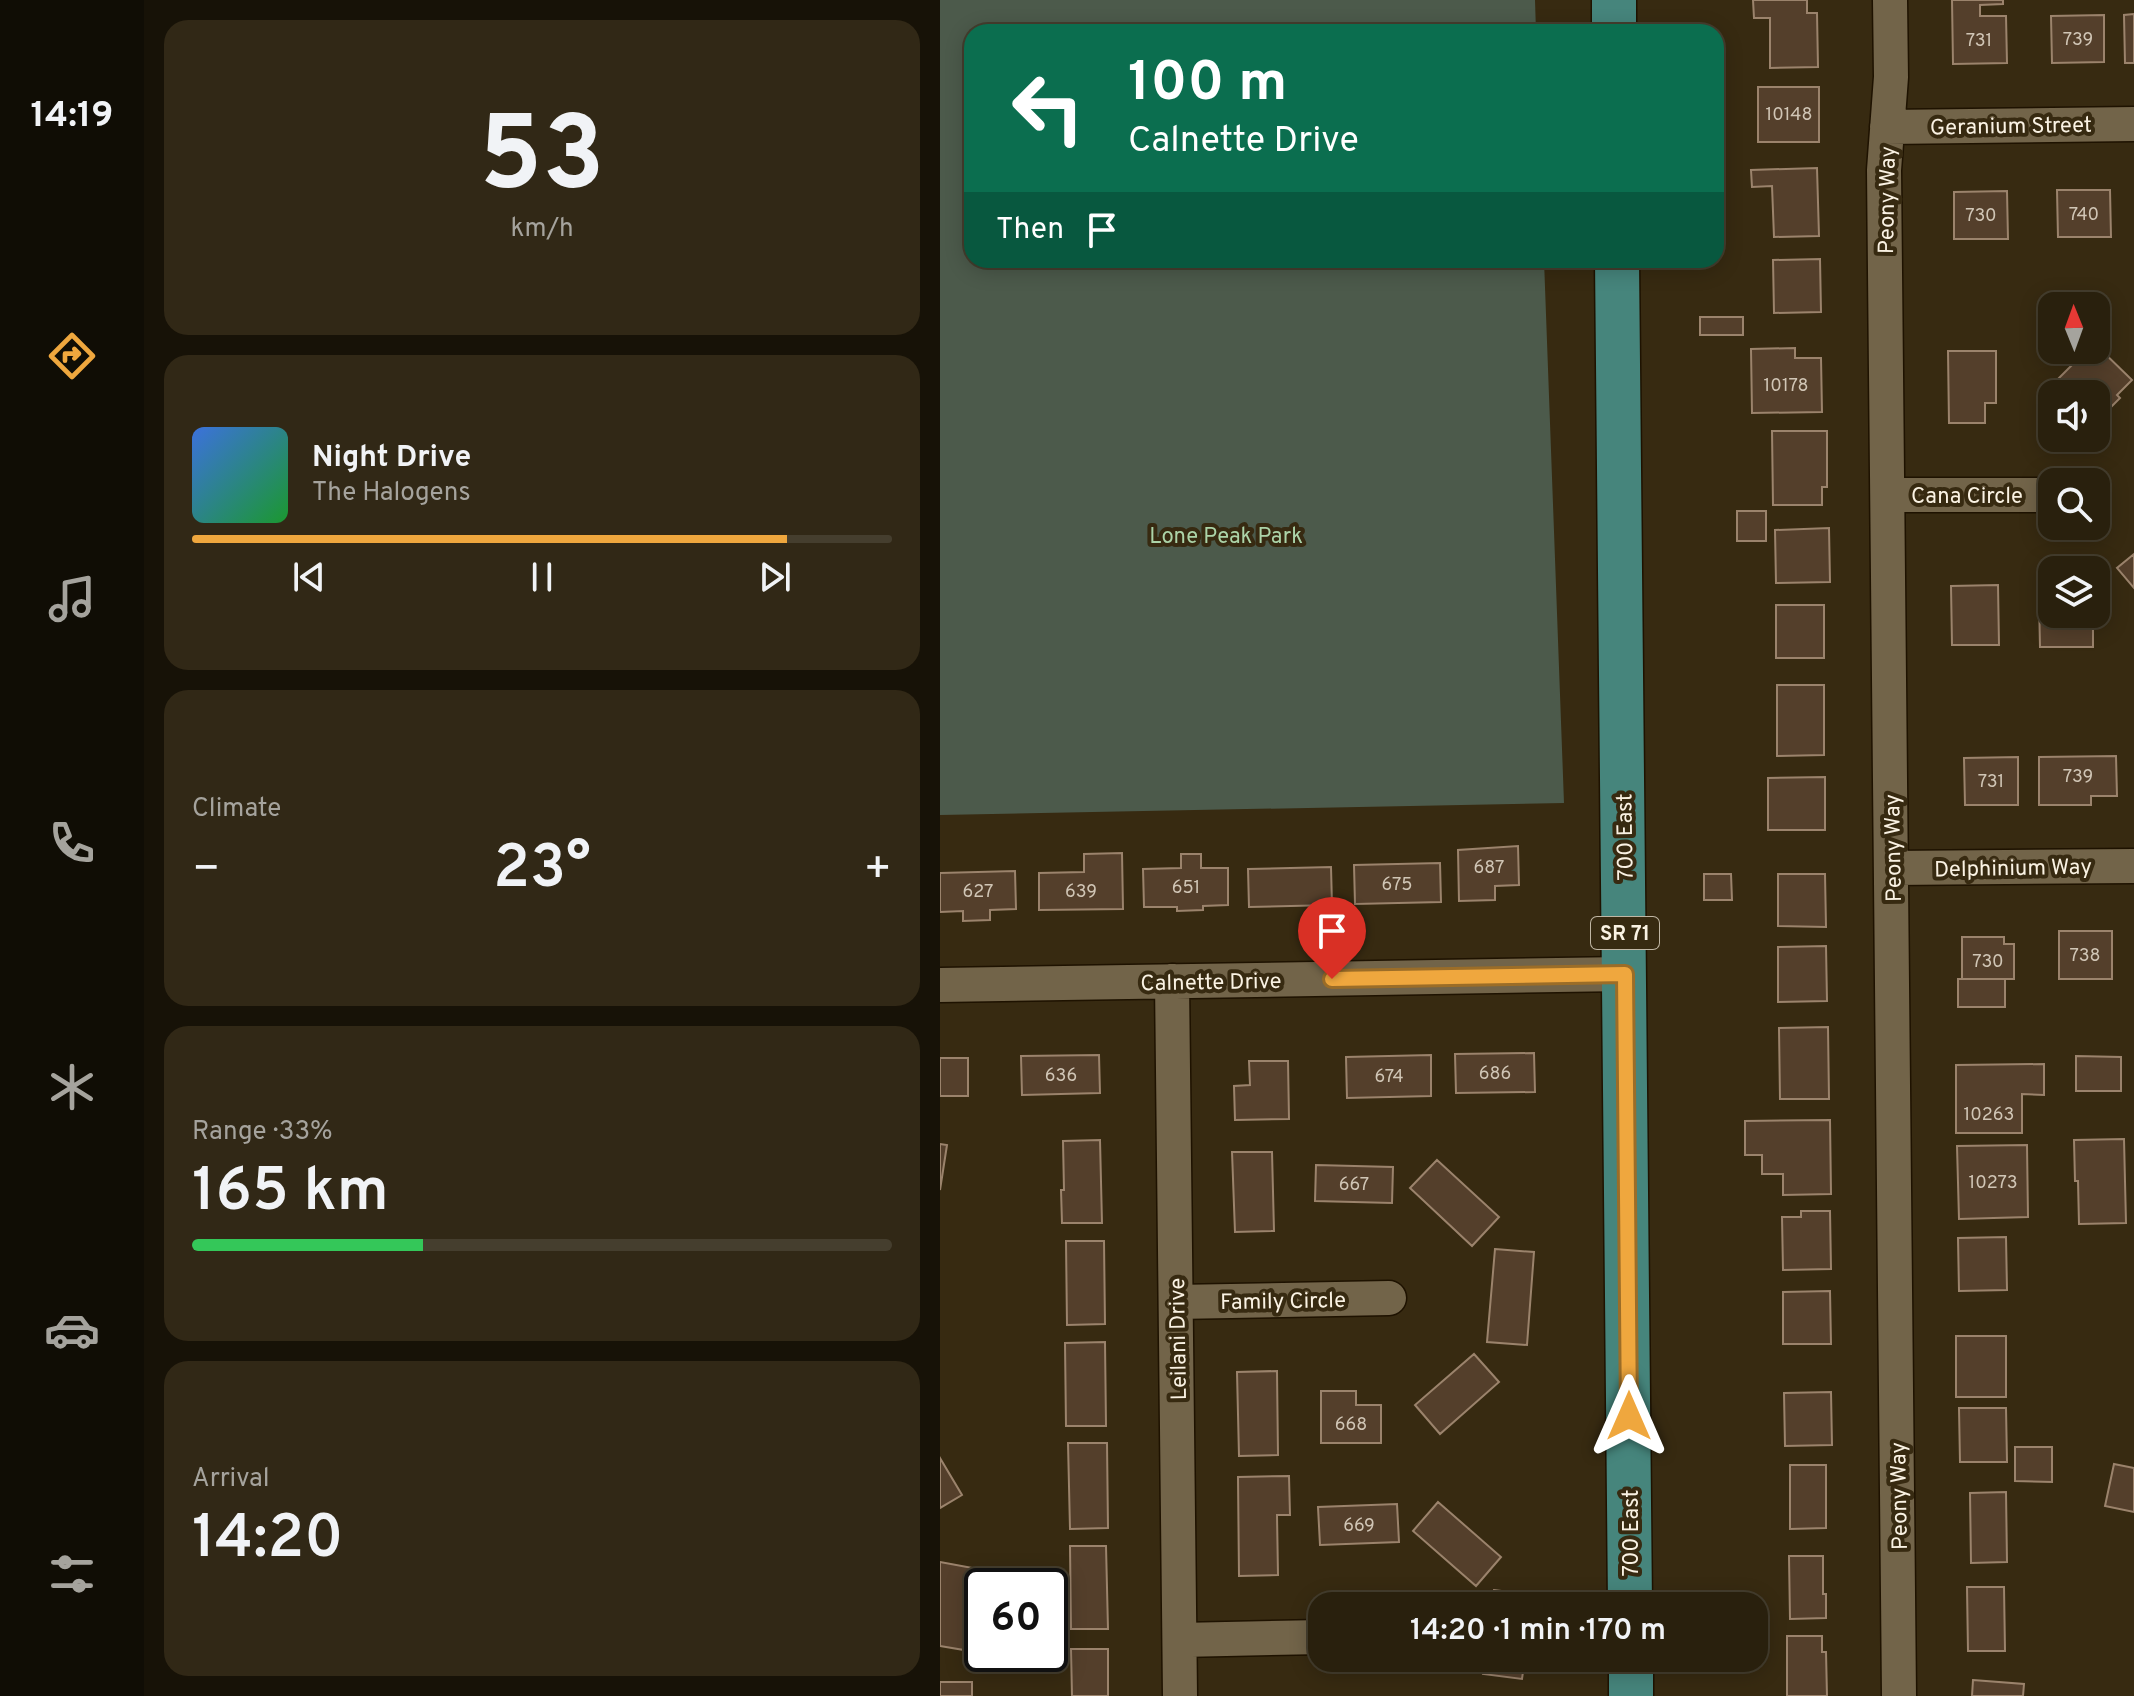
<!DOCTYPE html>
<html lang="en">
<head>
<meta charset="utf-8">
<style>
	body { margin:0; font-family:Overpass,sans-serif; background:#312816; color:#f1f3f6; height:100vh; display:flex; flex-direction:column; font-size:30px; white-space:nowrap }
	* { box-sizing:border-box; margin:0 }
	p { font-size:26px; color:#a5a39d }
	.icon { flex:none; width:44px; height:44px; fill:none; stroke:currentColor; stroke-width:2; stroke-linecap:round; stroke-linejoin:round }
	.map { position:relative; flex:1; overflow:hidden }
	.details { display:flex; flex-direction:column; gap:20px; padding:20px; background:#171207; width:796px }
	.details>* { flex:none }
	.top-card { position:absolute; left:24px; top:24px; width:760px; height:244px; border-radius:24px; box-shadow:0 4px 20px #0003,0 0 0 2px #453e2e; background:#0b6e4f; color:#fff; overflow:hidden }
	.needle { width:52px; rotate:359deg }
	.fabs { position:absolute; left:1098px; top:292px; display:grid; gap:16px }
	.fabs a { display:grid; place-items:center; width:72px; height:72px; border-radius:16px; background:#29200d; box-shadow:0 4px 20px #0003,0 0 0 2px #453e2e; font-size:40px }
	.speed { position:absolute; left:24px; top:1568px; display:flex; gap:16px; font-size:40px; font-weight:700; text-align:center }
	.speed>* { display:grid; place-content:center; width:104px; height:104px; border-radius:50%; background:#29200d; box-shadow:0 4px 20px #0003,0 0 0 2px #453e2e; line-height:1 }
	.speed .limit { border:4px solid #111; border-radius:12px; background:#fff; color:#111 }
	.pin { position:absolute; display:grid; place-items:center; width:68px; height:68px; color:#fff; margin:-82px -34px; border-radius:50% 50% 50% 0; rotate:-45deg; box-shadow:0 0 8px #0007 }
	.pin .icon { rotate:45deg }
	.me { position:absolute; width:88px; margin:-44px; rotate:0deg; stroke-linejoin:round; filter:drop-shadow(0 0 6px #0008) }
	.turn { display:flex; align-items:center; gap:28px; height:168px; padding:0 32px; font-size:36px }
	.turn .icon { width:104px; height:104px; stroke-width:2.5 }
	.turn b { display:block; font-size:56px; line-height:68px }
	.then { display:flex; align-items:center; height:76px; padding:0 32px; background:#0003; gap:16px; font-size:30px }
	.big { font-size:60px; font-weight:600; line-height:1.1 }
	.details .widget { flex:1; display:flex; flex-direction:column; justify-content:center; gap:12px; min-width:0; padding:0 28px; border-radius:24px; background:#312816 }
	.details .dial { align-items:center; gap:0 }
	.dial b { font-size:104px; line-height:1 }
	.song { display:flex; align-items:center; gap:24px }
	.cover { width:96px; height:96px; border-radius:12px; background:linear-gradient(135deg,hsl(220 70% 55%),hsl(130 70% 35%)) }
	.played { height:8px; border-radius:4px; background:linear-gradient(90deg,#efa73e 85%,#453e2e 85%) }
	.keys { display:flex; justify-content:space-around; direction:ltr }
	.heat { display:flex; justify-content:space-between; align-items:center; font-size:44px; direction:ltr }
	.charge { height:12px; border-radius:6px; background:linear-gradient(90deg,#34c759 33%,#453e2e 0) }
	.trip { position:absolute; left:368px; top:1592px; width:460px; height:80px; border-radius:24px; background:#29200d; box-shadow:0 4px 20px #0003,0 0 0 2px #453e2e; font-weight:600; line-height:80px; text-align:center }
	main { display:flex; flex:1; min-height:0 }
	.tabs { display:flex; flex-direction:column; width:144px; justify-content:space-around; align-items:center; background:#100d05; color:#a5a39d }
	.tabs .icon { width:56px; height:56px }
	.tabs .active { color:#efa73e }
	.tabs b { font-size:36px; color:#f1f3f6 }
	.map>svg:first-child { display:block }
</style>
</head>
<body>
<main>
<nav class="tabs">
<b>14:19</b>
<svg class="icon active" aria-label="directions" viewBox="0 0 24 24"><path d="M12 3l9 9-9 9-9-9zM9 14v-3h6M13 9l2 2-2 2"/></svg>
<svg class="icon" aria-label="music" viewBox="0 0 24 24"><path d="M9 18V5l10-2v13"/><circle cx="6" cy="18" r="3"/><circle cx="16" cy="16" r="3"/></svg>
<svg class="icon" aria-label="phone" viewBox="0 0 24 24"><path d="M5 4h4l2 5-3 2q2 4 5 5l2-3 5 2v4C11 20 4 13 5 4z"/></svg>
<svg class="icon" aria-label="climate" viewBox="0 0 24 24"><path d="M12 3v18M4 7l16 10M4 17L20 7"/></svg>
<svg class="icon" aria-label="car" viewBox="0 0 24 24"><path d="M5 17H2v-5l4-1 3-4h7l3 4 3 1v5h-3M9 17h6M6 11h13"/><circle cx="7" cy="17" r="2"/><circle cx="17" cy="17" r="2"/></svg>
<svg class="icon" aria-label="filters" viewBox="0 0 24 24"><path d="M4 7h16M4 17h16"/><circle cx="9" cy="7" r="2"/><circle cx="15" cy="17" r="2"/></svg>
</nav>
<section class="details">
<div class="widget dial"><b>53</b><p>km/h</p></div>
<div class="widget">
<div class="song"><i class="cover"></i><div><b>Night Drive</b><p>The Halogens</p></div></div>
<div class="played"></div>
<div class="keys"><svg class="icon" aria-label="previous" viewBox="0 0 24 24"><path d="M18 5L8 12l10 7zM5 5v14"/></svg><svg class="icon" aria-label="pause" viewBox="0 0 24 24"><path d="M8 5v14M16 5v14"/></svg><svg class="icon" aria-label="next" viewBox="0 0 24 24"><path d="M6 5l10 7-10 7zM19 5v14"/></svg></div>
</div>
<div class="widget"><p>Climate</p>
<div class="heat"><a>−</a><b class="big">23°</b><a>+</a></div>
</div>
<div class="widget"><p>Range · 33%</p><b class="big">165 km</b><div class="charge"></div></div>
<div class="widget"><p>Arrival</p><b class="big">14:20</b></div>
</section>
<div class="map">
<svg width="1194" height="1696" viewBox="0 0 1194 1696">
	<rect width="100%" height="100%" fill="#372a11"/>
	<path fill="#4c5a4b" d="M0,0H595L596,32H32V260H604L624,803L0,815Z"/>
	<path fill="#543f2b" stroke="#9b836c" stroke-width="2" d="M813,0H867V13H877L878,67L830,68V18H814Z
		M1012,0H1063V4L1040,5V16H1066L1067,63L1013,64Z
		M1194,14V63H1185L1184,15Z
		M1164,15V62L1112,63L1111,16Z
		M818,87H879V142H818Z
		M877,168L879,236L834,237L832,186L812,187L811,170Z
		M1117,190H1170L1171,237H1118Z
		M1067,191L1068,239H1014V192Z
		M880,259L881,312L834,313L833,260Z
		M760,317H803V335H760Z
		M1156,345L1192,380L1177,395L1180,398L1160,418L1156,414V394H1136L1119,378L1147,350H1156Z
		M855,348V358H881L882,412L812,413L811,349Z
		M1008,351H1056V403H1045V423H1009Z
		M832,431H887V487H882V505H833Z
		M797,511H826V541H797Z
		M889,528L890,582L836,583L835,530Z
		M1194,554V588L1177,568Z
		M1058,585L1059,645H1012L1011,586Z
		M1099,599H1112V614H1153V647H1100Z
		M836,605H884V658H836Z
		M837,685H884V755L837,756Z
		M1176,756L1177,796H1151V805H1099V757Z
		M1078,757V805H1025L1024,758Z
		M885,777V830H828V778Z
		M578,846L579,885L555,886V900L519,901L518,850Z
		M182,853L183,909L99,910V873L144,872V854Z
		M241,854H261V868H288V905L263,906V910L237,911V907H204L203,869L241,868Z
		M500,863L501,902L415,904L414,865Z
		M391,867L392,905L309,907L308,869Z
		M75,871L76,909L50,910V920L23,921V911L0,912V873Z
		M764,874H791L792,900H764Z
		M838,874H885L886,927L838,926Z
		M1119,931H1172V979H1119Z
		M1022,937H1064V944H1074V979H1022Z
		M886,946L887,1001L838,1002V947Z
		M1018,979H1065V1007H1018Z
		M888,1027L889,1099H840L839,1028Z
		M594,1053L595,1092L516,1093L515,1054Z
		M159,1055L160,1093L82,1095L81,1056Z
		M491,1055V1096L407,1098L406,1057Z
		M1136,1056L1181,1057V1091H1136Z
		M0,1058H28V1096H0Z
		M309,1061H348L349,1119L295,1120L294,1086L310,1085Z
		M1104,1064V1095L1082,1094V1133H1016V1065Z
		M890,1120L891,1194L843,1195V1174H822V1155H805V1121Z
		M1184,1139L1186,1223L1139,1224L1138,1181H1135L1134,1140Z
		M160,1140L162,1223H122L121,1190H124L123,1141Z
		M0,1144L7,1145L0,1190Z
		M1087,1145L1088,1217L1019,1219L1017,1146Z
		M292,1152H332L334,1231L295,1232Z
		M497,1160L559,1217L532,1246L470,1188Z
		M376,1165L453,1167L452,1203L375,1201Z
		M861,1211H890L891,1269L843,1270L842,1217H861Z
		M1066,1237L1067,1290L1019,1291L1018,1238Z
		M126,1241H164L165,1324L127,1325Z
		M555,1249L594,1252L587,1345L547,1342Z
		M890,1291L891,1344H843V1292Z
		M1016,1336H1066V1397H1016Z
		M165,1342L166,1426H126L125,1343Z
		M534,1354L559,1382L500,1434L475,1405Z
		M337,1371L338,1455L299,1456L297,1372Z
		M381,1391H416V1405H441V1443H381Z
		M891,1392L892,1445L845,1446L844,1393Z
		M1019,1408H1066L1067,1462H1020Z
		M128,1443H167L168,1528L130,1529Z
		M1075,1447H1112V1482L1075,1481Z
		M0,1458L22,1495L0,1508Z
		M1174,1464L1194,1468V1512L1165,1506Z
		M850,1465H886V1528L850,1529Z
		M349,1476L350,1515H337L338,1575L299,1576L298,1477Z
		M1066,1492L1067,1562L1031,1563L1030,1493Z
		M498,1502L561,1557L536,1586L473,1531Z
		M457,1504L459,1542L380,1545L378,1507Z
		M130,1546H166L168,1629H131Z
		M849,1556H883V1594H886V1618L850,1619Z
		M0,1562L38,1569L24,1650L0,1646Z
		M1027,1587H1064L1065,1651H1028Z
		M554,1590L592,1595L591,1606H552Z
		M847,1636H882V1652H886L887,1696H847Z
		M131,1649H168V1696H132Z
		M545,1658H585L582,1679L543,1674Z
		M1033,1680L1084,1684L1083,1696H1032Z
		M0,1682H32V1696H0Z"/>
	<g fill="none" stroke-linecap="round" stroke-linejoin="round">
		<g stroke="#1e1200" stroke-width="37">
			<path id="street" d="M950,0L951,77L944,170L959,1696
				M947,127L1194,124
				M948,495H1105
				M952,868L1194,866
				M232,981L240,1696
				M0,985L685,974
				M236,1302L449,1298
				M240,1640L382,1637"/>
		</g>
		<g stroke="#1e1200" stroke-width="47">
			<path id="primary" d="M674,0V32
				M677,260L690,1606
				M691,1658V1696"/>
		</g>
		<use href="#street" stroke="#726449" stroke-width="34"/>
		<use href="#primary" stroke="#46857c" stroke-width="44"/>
	</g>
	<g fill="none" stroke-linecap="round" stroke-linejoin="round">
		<g stroke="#9b6d28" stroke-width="20">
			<path id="route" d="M392,979L685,974L689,1416"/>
		</g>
		<use href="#route" stroke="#efa73e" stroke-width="14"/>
	</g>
	<g text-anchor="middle" stroke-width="8" stroke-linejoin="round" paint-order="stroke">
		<g font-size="18" fill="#d0c5b5">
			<text x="1138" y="45">739</text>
			<text x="1039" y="46">731</text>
			<text x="849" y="120">10148</text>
			<text x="1144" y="220">740</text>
			<text x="1041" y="221">730</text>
			<text x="846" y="391">10178</text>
			<text x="1138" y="782">739</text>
			<text x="1051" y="787">731</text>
			<text x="549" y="873">687</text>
			<text x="457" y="890">675</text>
			<text x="246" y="893">651</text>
			<text x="38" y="897">627</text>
			<text x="141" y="897">639</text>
			<text x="1145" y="961">738</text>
			<text x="1048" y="967">730</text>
			<text x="555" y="1079">686</text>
			<text x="121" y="1081">636</text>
			<text x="449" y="1082">674</text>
			<text x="1049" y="1120">10263</text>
			<text x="1053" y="1188">10273</text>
			<text x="414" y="1190">667</text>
			<text x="411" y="1430">668</text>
			<text x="419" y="1531">669</text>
		</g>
		<rect fill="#372a11" stroke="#c0b6a4" stroke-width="2" x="651" y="917" width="68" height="32" rx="6"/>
		<g font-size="20" font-weight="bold" fill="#faf2e3">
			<text x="685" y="940">SR 71</text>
		</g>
		<g font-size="22" fill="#faf2e3" stroke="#372a11">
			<text transform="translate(1071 125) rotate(-1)" y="8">Geranium Street</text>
			<text transform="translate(946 200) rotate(-89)" y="8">Peony Way</text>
			<text x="1027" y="503">Cana Circle</text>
			<text transform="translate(684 837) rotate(-91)" y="8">700 East</text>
			<text transform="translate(952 848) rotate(-91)" y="8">Peony Way</text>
			<text transform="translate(1073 867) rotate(-1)" y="8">Delphinium Way</text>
			<text transform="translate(271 981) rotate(-1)" y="8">Calnette Drive</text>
			<text transform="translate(343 1300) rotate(-1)" y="8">Family Circle</text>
			<text transform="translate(237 1339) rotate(-91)" y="8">Leilani Drive</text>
			<text transform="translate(958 1496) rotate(-91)" y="8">Peony Way</text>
			<text transform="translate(690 1533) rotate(-90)" y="8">700 East</text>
		</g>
		<g font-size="22" fill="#acd4a8" stroke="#372a11">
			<text x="286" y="543">Lone Peak Park</text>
		</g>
	</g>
</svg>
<div class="fabs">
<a><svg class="needle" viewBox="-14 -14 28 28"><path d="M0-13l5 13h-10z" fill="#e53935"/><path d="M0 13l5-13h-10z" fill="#a5a39d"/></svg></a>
<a><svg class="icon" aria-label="sound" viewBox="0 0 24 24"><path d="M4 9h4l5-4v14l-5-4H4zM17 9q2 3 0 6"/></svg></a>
<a><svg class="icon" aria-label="search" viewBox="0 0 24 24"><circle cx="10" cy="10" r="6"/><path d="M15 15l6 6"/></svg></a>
<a><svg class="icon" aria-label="layers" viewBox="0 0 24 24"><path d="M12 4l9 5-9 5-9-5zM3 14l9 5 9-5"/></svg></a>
</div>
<div class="speed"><div class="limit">60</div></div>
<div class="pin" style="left:392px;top:979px;background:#d93025"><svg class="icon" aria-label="arrive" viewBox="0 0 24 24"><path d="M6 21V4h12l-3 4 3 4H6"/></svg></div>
<svg class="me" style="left:689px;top:1416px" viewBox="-20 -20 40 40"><path d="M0-17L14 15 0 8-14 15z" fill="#efa73e" stroke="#fff" stroke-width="4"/></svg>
<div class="trip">14:20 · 1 min · 170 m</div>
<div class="top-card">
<div class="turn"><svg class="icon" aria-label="left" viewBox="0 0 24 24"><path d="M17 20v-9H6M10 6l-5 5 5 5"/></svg><div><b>100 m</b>Calnette Drive</div></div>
<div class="then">Then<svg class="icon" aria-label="arrive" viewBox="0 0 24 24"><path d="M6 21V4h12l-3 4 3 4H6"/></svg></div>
</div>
</div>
</main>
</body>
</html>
